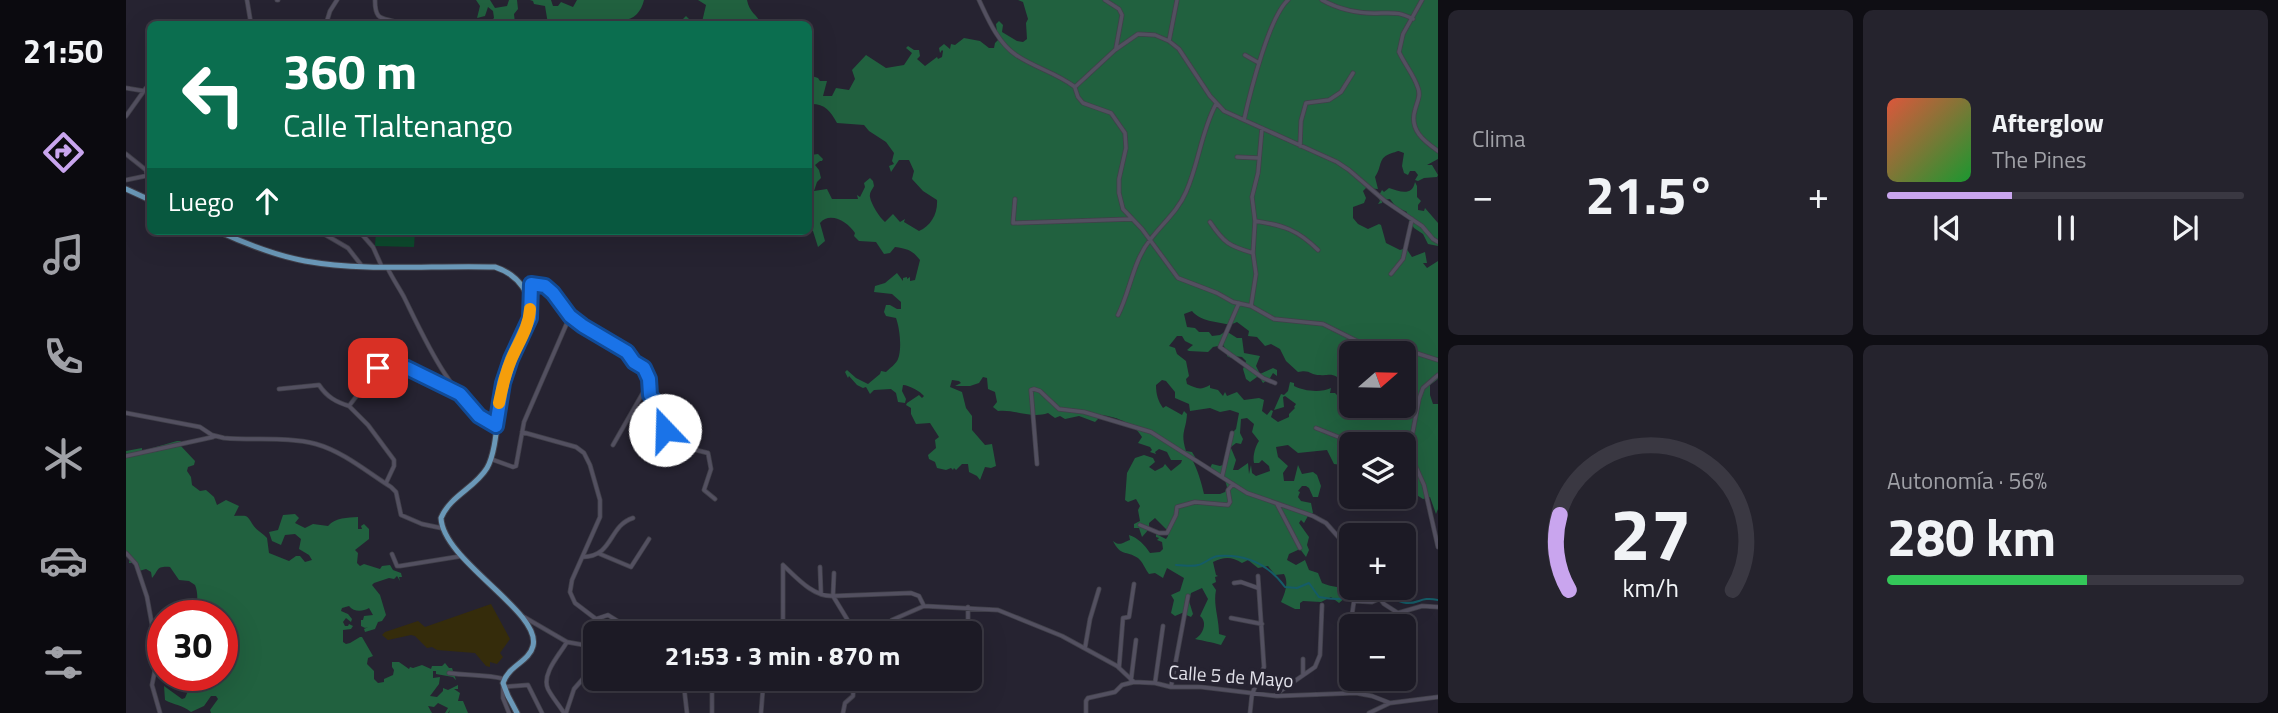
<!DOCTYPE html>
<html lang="es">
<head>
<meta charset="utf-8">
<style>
	body { margin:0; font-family:"Titillium Web",sans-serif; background:#25232d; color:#f1f3f6; height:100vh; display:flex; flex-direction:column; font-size:26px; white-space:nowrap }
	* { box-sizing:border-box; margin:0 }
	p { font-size:23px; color:#a0a1a7 }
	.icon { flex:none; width:38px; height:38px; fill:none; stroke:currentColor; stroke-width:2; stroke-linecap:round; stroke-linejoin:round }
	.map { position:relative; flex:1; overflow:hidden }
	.drawer { display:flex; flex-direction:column; gap:10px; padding:10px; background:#0f0e14; width:840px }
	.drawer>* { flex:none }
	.guide { position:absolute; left:21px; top:21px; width:665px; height:214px; border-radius:10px; box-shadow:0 7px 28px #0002,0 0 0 2px #3a3842; background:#0b6e4f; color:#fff; overflow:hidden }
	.needle { width:46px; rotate:70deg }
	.buttons { position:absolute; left:1213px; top:341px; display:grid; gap:14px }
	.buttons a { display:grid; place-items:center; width:77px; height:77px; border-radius:10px; background:#1c1a25; box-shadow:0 7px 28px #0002,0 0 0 2px #3a3842; font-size:35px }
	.speed { position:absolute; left:21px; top:600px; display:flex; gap:14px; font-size:35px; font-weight:700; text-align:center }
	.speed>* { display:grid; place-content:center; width:91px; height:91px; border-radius:50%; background:#1c1a25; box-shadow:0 7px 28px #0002,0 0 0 2px #3a3842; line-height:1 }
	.speed .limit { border:10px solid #d22; background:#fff; color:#111 }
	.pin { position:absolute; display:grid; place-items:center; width:60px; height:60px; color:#fff; margin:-30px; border-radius:14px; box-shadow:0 4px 10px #0006 }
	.me { position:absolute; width:77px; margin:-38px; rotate:339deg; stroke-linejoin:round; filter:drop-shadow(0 0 5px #0008) }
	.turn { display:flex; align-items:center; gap:24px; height:147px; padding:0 21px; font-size:32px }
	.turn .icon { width:91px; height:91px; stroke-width:2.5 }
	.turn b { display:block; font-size:49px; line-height:60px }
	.then { display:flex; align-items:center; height:66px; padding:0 21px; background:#0003; gap:14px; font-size:26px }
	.big { font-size:52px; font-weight:700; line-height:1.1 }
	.drawer .card { flex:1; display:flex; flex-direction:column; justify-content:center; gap:10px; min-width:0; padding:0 24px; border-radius:10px; background:#25232d }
	.drawer .dial { align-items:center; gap:0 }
	.dial svg { height:182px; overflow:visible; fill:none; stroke:#3a3842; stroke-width:7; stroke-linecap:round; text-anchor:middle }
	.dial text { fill:#f1f3f6; stroke:none }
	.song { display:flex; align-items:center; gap:21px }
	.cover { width:84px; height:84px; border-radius:10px; background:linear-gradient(135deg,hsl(10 70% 55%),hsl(130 70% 35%)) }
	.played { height:7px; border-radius:4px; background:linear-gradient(90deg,#c9a5ee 35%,#3a3842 35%) }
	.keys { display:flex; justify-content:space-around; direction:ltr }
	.heat { display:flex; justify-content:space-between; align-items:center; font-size:38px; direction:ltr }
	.charge { height:10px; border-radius:5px; background:linear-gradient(90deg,#34c759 56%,#3a3842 0) }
	.drawer .tiles { flex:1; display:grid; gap:10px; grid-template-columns:repeat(2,1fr) }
	.trip { position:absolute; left:457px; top:621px; width:399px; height:70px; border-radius:10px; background:#1c1a25; box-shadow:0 7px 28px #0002,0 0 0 2px #3a3842; font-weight:700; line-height:70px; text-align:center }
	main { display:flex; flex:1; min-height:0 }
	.menu { display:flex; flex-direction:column; width:126px; justify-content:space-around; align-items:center; background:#0b0a0f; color:#a0a1a7 }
	.menu .icon { width:49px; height:49px }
	.menu .active { color:#c9a5ee }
	.menu b { font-size:32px; color:#f1f3f6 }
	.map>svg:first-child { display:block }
</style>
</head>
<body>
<main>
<nav class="menu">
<b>21:50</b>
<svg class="icon active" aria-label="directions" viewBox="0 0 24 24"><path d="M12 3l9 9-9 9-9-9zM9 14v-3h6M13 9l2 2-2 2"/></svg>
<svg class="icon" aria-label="music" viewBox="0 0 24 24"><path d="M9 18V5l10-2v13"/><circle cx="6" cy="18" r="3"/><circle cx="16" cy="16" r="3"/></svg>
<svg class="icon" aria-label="phone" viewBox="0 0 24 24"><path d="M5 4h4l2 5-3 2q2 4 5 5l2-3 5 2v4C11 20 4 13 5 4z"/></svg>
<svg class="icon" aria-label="climate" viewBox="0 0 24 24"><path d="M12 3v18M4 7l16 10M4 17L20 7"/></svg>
<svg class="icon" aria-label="car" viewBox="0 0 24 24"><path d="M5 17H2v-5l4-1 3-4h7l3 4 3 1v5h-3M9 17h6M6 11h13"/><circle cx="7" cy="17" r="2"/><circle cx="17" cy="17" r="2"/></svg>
<svg class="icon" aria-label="filters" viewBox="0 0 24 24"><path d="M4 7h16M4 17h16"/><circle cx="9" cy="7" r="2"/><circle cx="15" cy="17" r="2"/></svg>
</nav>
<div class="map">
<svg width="1312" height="713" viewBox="0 0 1312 713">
	<rect width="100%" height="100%" fill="#262331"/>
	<path fill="#0c4a2d" d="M250,231H289L288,247L249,246Z"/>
	<path fill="#21613f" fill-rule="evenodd" d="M350,0H364L369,8L381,6L383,0H391L392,9L388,14L389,23L392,24H361V21L364,22L368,18L367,11L362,7L359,16L351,18L354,6Z
		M404,0H425L427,6H432L435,2L447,7L451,0H518C515,12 508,21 494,20L489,24H422L419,6L408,4L407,1Z
		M572,0H621C623,12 631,15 636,24H552L560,16L567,23L576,22L580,5Z
		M892,0H1312V159L1301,165H1306L1312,175L1311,177L1298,178L1292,181L1289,180L1292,175L1289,171H1284L1282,175L1278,173L1276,166L1278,153C1269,150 1275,151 1266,153C1251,158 1257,165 1249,177L1252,189L1240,188L1237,191L1240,198L1238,203L1227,207V218L1232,224L1242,229L1253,224L1255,225L1260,243L1274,250L1280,248L1286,257L1299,252L1301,263H1297L1301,268L1312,261V379L1304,385V395L1307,404H1312V509L1310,514L1304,497L1297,499L1289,494L1278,493V444H1225V491L1224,479L1216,465L1208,464L1201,450L1172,453L1162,445L1150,447L1152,457L1162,466L1157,473L1158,481H1168L1172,465L1176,474L1187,472L1191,475L1195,486L1192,497H1187L1183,488L1180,486H1176L1172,491L1174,492L1172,497L1175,501L1185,503L1187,513L1182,516L1178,523L1175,520L1173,523L1183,537L1181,545L1183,550L1180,557L1174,549L1163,554L1161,560L1170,565L1179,560L1183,570L1192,573L1196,583C1207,588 1217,586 1229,592L1237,588H1258L1260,593C1249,597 1238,605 1228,596L1219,598L1213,603L1205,597L1195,602L1177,601L1174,603V609H1169L1155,602C1159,593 1163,583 1158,574L1149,575L1142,566L1132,568L1122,560L1116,563C1105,556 1098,557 1087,562L1090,575L1092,576L1089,577L1090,582L1086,584L1090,590C1087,605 1093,618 1093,634L1100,636L1095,645C1085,642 1078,641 1069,639C1077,635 1082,622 1074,616L1082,599L1076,588L1065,593L1063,601L1067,614L1065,617L1056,613L1049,616L1045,613L1048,600L1045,595L1054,591L1058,578L1041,568L1037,578L1029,573L1023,574C1019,569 1017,562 1012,558C1000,550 995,557 987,541C994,547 997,542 1004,540L1003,535C1012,538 1018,544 1024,553L1034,552L1037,549L1036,542L1031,540L1033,538L1030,537V534L1040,539L1042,536V531L1029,518L1023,523V529L1016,537L1013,528H1008V524L1014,521L1012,510L1014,506L1010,499L1002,502L999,500L1001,473L1009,458L1018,455L1027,458L1029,462L1023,467L1029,471L1037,467L1039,464L1045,471L1055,463L1056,460H1045L1041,452L1033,449L1029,452L1030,454L1024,452L1026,450L1024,447L1012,443L1016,437C1009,424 991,417 976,415L969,422L953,416L939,419L934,416L929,418L922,413C905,419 889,409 872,411L867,407L871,402L869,392L862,389L861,378L857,377L853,383L844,386H829L835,383L833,381L826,380L824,387L836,392L840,408L846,416V430L859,445L866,444L870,466L865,468L859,467L854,480L851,476L843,472L842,464H836L830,470L828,468L827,470L825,468L820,470L811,468L809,462L803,459L802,455L810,448L809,440L813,437L804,423L790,424L785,414V408L780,405L781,403L793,395L796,398L798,396C795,392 783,385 777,385L776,391L780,399L779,403L772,402L770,393L765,389L748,390L744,394L740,387L737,388L731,385L723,376L722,378L719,372L721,370L730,378L742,384L754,374L755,371L760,372C763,369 771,363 772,359C776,349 774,329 770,318L760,316L758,312L760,305H764L771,309H775V302L766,294L748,292L749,286L759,283L771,273L777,281V278L781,277V279L784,277V281L789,280L794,260C786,250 782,249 769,247L764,253L758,254L750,242L733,241L728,236L729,233C722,222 704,211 694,223L699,241L692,247L687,231L683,229V190L685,185L683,183L682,144L683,149L687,151L685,155L692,154L697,159L696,161H694L689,165L693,170L695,178L691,182L688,191L701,189L706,199H732L731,195L734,197L739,187L738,183L744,178L747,181L748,186C746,190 743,193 744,197C745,204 754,218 759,222L767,214L774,222L779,219L778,222L793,231C805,226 812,213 811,200L797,191L786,179L788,171L783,160H773L765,172L763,166L768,164L766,161L768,153L760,142L743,131L738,125L711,123C704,110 698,103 683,104V75L692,78L694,81H701L697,96H706L710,88L723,90L729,79L726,70L740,55L760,68L778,65L786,53L780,48L782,46L788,50H793L794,56L791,59L799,66L811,57L812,59L816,57L817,51L816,50L814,53L813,48L818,44L824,49L825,44L829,45L838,38L854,41L863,48H868L869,43L872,40L870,24L873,21L877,25L876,32L891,41L897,42L901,39L900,23L902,19L897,2ZM1066,311C1075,322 1090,321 1104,325L1111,322L1123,331L1122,336L1131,337L1139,346L1145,344L1154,349L1160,361L1172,372C1184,369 1184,375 1194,375C1202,376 1204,373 1211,377L1214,384L1219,387V396L1214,398L1209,393H1204L1205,388C1195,393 1177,391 1168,386V383L1164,382L1162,391L1158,395L1155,394L1148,410L1158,407L1157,397L1159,396L1170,404L1168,407L1169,408L1163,414V417L1152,422L1145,417L1147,411L1145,410L1141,415L1136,411L1138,400L1133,398L1118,400L1111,392L1101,396L1099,392L1097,396L1092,390L1084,388V385C1074,391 1070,388 1061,384L1060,379L1063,376L1060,361L1051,354L1049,348L1043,346L1051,336H1056L1059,341L1067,345L1061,350L1063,351L1082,352L1087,347L1097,345L1101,351V356L1105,358L1108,356L1116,357L1120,361L1117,369L1120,379L1124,382L1131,377L1134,378L1137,383L1144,378L1147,373L1151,376V370L1147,368L1134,374L1130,366L1134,356L1118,353L1116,338H1111L1100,331L1094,335L1086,336L1083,332H1073L1069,328L1061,327L1058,314ZM1225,354H1278V406H1225ZM1036,380L1040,381L1049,392V398L1063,404L1064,411L1084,408L1094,412L1104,410L1113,413L1110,429L1106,433L1105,447L1110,443L1115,444L1117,439L1114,433L1115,419L1121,418L1128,424L1126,432L1133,441C1131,443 1126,455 1128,463H1133L1136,460L1143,466L1144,471L1130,476L1126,473L1125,465L1123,474L1122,463L1112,470H1107L1110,460L1105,448L1099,453L1101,459L1099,464L1094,466L1086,464L1084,468L1099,480L1101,487L1099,492L1094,494H1078C1075,481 1072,471 1066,459L1069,457L1066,452L1060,451C1054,432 1060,431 1061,414L1058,411L1056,415L1040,406L1037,408C1032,401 1030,394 1030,385Z
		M1289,182L1291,186V197L1295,201L1292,205V210L1298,211L1299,208L1312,223V246L1302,244L1297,234L1288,228L1280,215L1281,212L1270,207L1264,199L1256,200V203L1252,204L1254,201L1252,197L1256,190L1258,192L1263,188C1273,191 1286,197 1289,182Z
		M51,441H55L54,445L69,461L68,465L62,467L61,471L65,477L66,485L74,491L80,490L88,497L91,505L100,500L113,506L108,516C122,516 120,514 127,525C130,530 137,533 141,538L143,553L163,561L170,556H174L179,562L186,560L183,555L173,549L175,539L169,534L159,535L155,545L146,541L143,532L152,530L157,515L169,514L173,518L169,523L179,528L187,524L202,526C210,517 221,518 232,517V529H236L235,526L238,524L243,529V539L229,550L232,553L231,563L234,566L238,564L254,569L256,566L264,565L267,570L275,573L276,577H273L274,581L271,576L268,579L263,578L248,583L246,585L254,595L260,615L256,621L252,622L249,629L239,632L238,629L242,627L239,628L235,626V620H237L238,616L247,615L243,608C236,612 228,612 223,606L216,608L215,611L222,614L226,619L225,622L220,618L217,622L219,626H222L223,624L227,626L225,629L217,630V642L220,644L224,643L234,637H236L247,656L242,658L241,664L248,671V679L252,683L258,682V679L267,675L268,670L266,667V662H273L283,669L284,667L287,668L296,665L305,669L306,666H316L319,663L323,668H326L330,680L327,677L310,674V671H307V678L314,677L313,684L304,696L311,697L317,691V688L322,690L332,685V689H328L334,693L332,701H337L342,713H323L324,710L322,713H319L322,708L312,703L308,707L302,706L306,713H85L84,710L92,699L90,696H85L78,706L65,712C57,705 48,705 39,700L38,686L56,699L59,698C64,687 64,685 57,676H96V616H64C72,608 73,595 69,585L63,581L53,580L44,567C29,566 33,571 26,578L25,572L20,569L13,571L12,563H3L4,557L0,554V451L16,448V451Z"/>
	<path fill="#352c0b" d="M365,604L384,639L374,653L377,657L371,664L364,662V667L360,666L349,653L311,650L306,647L301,648L289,636L285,635L262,640L256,635L259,632L292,621L299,627Z"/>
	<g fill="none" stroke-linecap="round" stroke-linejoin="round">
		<path stroke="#155c67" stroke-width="2" d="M1050,565C1057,565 1066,567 1072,565C1079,564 1084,557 1092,556C1120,554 1143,565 1159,587L1171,588L1183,583L1193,597C1203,599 1216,600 1226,597C1233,595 1238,589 1246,589C1259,589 1267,602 1280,603C1294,604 1294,596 1312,600"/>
		<g stroke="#41404a" stroke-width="5">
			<path id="minor" d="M121,0L125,24
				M151,0H152
				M249,0C249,24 258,16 276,24
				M853,0C862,19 872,43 890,55C909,68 929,72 949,87L989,50L1012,34L1029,35L1043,41L1053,49L1084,96L1098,111L1211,162L1223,170L1259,201L1296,226L1307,239L1312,242
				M979,0L993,9L996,15L990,48
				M1196,0C1214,10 1235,14 1255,13C1270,13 1273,12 1287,19
				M1296,0L1277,34L1273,52C1279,65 1288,75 1292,88C1295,96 1291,102 1289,110C1283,130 1298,141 1312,151
				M200,24L204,11L211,0
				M1043,41L1051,0
				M1119,55L1133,63
				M0,88L18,91
				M949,88L952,97L957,103L985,113L999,133L1000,148L993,179V193L997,209L1016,229L1052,278L1091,293L1107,302L1125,306L1148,319L1197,324L1253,352H1287L1312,360
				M0,116L20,88L24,90
				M1118,120C1124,93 1143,17 1162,0
				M1174,146L1175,121L1180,103L1203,100L1215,92L1227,73
				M0,154L20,170L21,176
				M1111,157L1133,158
				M0,180L24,175
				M889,199L887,223L1006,219
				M1129,221C1157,225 1172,230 1192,250
				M1084,222C1098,243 1103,246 1127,253
				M193,231L222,248L236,266
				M233,231L247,247L256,267
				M262,269C267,279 273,288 278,297C300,342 326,401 370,426
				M1265,274L1277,259L1286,219
				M405,302L406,284L419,286L427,293L444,316L456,326L501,352L508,362L518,368L523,379L524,395L539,416V430L545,441L558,447L582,453L585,469L578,490L589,499
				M1113,303L1094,347L1137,378L1149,383
				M1125,306L1130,274L1127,253L1129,221L1126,197L1132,173L1136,128
				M992,315C1004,292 1007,261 1024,240C1036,224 1052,211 1060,192C1073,163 1075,132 1090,104
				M1312,375L1297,388L1293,399L1286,436L1289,465L1298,485L1312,547
				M153,389L193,385C201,397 210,402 223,406L252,368L267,364L281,368L334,394
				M223,406L242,425L268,460V466L260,483
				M0,413L74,427L86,435L98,438C128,441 161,436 190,444C218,452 241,472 265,487L270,492L275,515L296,524L315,528
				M1190,428L1230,444
				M396,432L450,447L458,453L464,465L474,500V517L446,580L444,592L449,603L470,619L476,634
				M487,445L522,384
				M0,456L87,437
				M365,459L387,467L390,466L398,422L444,316
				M1278,462L1289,465
				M911,464L905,390L908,389L914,391L933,409L958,412L1025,432L1121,493L1187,516L1200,523L1216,541H1225
				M1096,477L1106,433
				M1151,504L1174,548
				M1014,525L1033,533H1041L1050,515L1051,507L1069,502L1102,505L1104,502L1102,490L1107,484
				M0,553L10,564L21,597L27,630L34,645L26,685L34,713
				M266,554L271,566H274L336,556
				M474,554L505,567L523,539
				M457,557C488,556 482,526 507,518
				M657,565C670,577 687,597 707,596L721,619L725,634
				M657,565V634
				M694,567L695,594
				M708,573L707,596L785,593L793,596L798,606
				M1108,583L1115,582L1132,588
				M1246,588L1258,604L1272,613L1296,606L1312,607
				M398,617L441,642L469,647
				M1105,618L1136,624
				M470,619L482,615L498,625
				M1224,628L1228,601L1246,602L1253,599
				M550,631L551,634
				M754,634L766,620L798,606L872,610L936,636L991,666L1008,682
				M836,634L842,621V607
				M959,648L964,619L973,589
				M1177,659V674
				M844,665L853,661
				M993,668L997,618L1003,617L1008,584
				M323,673C342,676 360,674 378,679
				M738,679L739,688
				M1005,680L1010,640
				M1029,683L1037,626
				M558,687L561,713
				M1045,687L1062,596
				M1150,694L1189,667L1194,655L1196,605
				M383,713L377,698V687L402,685L416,713
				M438,713C433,705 426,697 422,689C415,674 434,654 441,642
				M440,713L448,689L469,665
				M586,713V682L589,680L606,684H639
				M635,713L637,688L642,679
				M717,713L719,703L727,696L728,679
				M960,713V701L962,698L989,692L996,685L1008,682L1029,683L1045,687H1075L1151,696L1230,693L1246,696L1264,703
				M1124,713L1126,694L1138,667L1132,576
				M1243,713L1264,703L1312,697"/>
		</g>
		<g stroke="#41404a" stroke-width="7">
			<path id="major" d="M0,189L24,200
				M92,231C120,244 148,255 179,261C241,272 306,265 369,267C391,274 409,295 403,320C398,342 382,361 377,384C371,407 372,449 361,468C349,488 324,496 315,518C317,561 416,612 407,646C403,662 383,665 377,683L382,696L391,713"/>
		</g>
		<use href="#minor" stroke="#535060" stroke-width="3.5"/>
		<use href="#major" stroke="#6a98b8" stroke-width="5"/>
	</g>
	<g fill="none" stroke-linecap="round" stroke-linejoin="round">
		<g stroke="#114b97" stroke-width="18">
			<path id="route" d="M252,368L267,364L281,368L334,394L353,416L370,426L377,383L385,359L404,318L405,284L419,286L427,293L444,316L457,326L501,352L508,362L518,368L523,379L524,395L539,416V430"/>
		</g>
		<use href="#route" stroke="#1a73e8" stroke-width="12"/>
		<path stroke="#f59e0b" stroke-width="12" d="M373,403C376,388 379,374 385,360C392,343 403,328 404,309"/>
	</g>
	<g text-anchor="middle" stroke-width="7" stroke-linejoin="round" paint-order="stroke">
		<g font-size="19" fill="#e1e0e9" stroke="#262331">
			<text transform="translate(1105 676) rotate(4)" y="7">Calle 5 de Mayo</text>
		</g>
	</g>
</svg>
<div class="buttons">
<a><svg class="needle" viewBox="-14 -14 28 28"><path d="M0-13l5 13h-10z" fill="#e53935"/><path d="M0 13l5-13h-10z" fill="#a0a1a7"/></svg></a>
<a><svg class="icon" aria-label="layers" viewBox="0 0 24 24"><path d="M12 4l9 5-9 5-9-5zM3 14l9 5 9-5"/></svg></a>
<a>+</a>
<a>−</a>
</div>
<div class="speed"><div class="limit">30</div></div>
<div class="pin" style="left:252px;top:368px;background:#d93025"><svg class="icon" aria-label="arrive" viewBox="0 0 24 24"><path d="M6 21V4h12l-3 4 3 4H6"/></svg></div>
<svg class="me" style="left:539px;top:430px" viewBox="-20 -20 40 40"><circle r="19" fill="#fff"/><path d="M0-13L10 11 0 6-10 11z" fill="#1a73e8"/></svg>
<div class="trip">21:53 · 3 min · 870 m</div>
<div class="guide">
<div class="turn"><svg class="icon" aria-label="left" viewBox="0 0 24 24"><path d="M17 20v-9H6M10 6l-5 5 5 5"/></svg><div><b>360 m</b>Calle Tlaltenango</div></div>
<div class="then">Luego<svg class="icon" aria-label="ahead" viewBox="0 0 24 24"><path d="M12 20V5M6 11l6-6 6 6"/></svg></div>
</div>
</div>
<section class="drawer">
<div class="tiles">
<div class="card"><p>Clima</p>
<div class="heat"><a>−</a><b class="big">21.5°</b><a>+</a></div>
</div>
<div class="card">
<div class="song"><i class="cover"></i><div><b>Afterglow</b><p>The Pines</p></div></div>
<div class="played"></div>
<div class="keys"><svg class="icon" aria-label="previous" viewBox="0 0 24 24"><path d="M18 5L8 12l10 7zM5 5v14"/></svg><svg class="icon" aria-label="pause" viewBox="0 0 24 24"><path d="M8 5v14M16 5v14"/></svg><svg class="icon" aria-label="next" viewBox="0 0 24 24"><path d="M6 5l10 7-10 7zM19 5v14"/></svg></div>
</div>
<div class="card dial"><svg viewBox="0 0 100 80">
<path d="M14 69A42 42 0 1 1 86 69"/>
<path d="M14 69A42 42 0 0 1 10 36" stroke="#c9a5ee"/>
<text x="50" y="56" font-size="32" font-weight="700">27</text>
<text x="50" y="72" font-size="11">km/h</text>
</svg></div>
<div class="card"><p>Autonomía · 56%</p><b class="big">280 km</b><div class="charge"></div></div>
</div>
</section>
</main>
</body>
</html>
